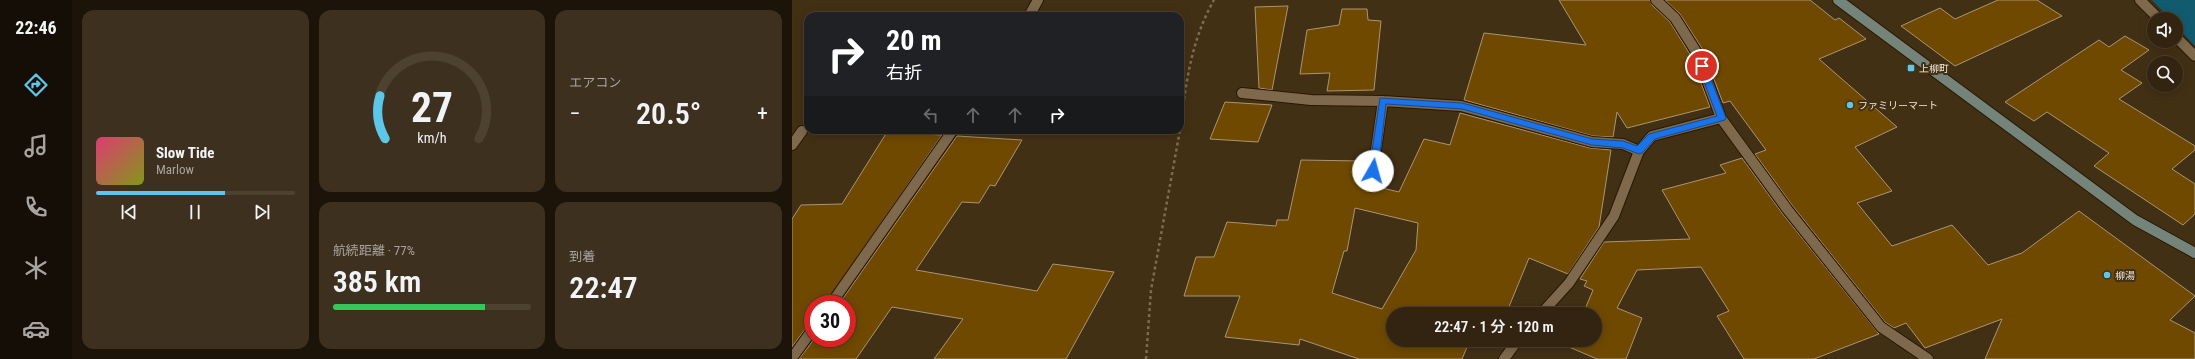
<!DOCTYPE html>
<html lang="ja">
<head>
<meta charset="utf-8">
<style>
	body { margin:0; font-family:"Roboto Condensed","Noto Sans JP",sans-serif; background:#3d301e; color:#f1f3f6; height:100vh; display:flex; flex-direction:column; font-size:15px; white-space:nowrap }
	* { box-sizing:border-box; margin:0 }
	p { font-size:13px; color:#a8a49f }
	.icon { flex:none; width:22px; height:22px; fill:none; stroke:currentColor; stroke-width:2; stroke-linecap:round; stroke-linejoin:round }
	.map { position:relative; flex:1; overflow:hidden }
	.panel { display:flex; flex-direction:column; gap:10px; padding:10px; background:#1c1409; width:720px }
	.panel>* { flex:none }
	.guide { position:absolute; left:12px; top:12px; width:380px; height:122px; border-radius:12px; box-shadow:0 2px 10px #0003,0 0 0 1px #4d4130; background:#202124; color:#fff; overflow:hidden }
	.buttons { position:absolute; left:1355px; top:12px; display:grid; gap:8px }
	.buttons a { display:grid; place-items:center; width:36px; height:36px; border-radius:50%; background:#322410; box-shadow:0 2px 10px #0003,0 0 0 1px #4d4130; font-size:20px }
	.speed { position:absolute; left:12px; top:295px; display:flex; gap:8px; font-size:20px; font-weight:700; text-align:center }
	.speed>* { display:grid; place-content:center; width:52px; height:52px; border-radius:50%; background:#322410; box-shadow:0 2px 10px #0003,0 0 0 1px #4d4130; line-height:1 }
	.speed .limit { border:6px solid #d22; background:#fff; color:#111 }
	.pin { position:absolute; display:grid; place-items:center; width:34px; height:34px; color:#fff; margin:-17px; border:2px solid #fff; border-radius:50%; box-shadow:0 1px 4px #0007 }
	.me { position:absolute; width:44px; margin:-22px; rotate:7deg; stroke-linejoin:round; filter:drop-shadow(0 0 3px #0008) }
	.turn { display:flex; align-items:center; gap:14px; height:84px; padding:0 16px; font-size:18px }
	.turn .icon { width:52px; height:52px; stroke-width:2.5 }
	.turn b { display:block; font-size:28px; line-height:34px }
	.lanes { display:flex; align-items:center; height:38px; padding:0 16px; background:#0003; justify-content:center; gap:20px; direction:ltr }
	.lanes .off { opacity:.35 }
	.big { font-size:30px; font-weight:600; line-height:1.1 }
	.panel .card { flex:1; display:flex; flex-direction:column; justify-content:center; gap:6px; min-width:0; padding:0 14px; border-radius:12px; background:#3d301e }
	.panel .dial { align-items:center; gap:0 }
	.dial svg { height:104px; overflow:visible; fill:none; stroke:#4d4130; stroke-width:7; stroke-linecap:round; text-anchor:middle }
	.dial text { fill:#f1f3f6; stroke:none }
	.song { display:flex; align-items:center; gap:12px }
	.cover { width:48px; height:48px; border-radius:6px; background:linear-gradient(135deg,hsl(340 70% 55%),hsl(70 70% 35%)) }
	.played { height:4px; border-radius:2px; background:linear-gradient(90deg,#5cc7e8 65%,#4d4130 65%) }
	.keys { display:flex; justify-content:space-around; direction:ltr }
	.heat { display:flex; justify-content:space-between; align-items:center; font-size:22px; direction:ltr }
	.charge { height:6px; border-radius:3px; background:linear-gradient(90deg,#34c759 77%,#4d4130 0) }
	.panel .tiles { flex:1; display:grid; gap:10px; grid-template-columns:repeat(3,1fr) }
	.card:first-child { grid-row:span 2 }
	.trip { position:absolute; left:594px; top:307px; width:216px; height:40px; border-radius:20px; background:#322410; box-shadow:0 2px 10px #0003,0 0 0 1px #4d4130; font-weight:600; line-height:40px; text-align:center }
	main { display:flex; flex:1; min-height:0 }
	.menu { display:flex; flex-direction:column; width:72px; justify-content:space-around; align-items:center; background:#140e06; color:#a8a49f }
	.menu .icon { width:28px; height:28px }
	.menu .active { color:#5cc7e8 }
	.menu b { font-size:18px; color:#f1f3f6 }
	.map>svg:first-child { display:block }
</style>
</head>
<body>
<main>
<nav class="menu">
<b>22:46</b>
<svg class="icon active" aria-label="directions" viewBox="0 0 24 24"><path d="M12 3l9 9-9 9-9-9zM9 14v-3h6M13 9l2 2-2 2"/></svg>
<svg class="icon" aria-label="music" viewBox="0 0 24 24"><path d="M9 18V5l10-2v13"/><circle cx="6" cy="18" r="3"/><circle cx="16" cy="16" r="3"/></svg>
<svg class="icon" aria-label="phone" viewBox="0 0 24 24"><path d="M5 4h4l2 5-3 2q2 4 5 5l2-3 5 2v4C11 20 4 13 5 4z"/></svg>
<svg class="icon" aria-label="climate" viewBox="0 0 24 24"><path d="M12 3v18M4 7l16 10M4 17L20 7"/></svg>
<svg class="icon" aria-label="car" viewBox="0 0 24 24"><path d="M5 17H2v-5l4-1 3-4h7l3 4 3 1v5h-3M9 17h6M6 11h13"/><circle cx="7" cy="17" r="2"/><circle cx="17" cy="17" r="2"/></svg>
</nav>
<section class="panel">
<div class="tiles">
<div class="card">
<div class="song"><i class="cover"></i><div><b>Slow Tide</b><p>Marlow</p></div></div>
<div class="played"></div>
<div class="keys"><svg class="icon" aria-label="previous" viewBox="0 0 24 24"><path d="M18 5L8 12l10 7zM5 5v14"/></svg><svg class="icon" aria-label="pause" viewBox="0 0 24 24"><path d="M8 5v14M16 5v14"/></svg><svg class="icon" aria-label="next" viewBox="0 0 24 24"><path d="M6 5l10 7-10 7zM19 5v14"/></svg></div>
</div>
<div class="card dial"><svg viewBox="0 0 100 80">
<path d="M14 69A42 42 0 1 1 86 69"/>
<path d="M14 69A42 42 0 0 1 10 36" stroke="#5cc7e8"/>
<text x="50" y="56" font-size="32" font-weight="700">27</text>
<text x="50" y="72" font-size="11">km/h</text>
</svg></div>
<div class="card"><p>エアコン</p>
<div class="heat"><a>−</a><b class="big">20.5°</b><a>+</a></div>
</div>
<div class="card"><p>航続距離 · 77%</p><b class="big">385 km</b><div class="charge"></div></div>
<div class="card"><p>到着</p><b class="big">22:47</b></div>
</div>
</section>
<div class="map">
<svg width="1403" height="359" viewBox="0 0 1403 359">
	<rect width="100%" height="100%" fill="#423015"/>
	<path fill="#125b6f" d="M1360,0H1403V46L1384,26V19H1378Z"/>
	<path fill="#6f4900" stroke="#aa9476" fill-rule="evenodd" d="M767,0H858L860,5L878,22L899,56L918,107L835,128L825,112L821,137L801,136L672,100L692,33L794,45Z
		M873,0H1018L1043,20L1047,18L1074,39L1027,59L1105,127L1063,147L1100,191L1065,203L1100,246L1160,225L1196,265L1230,253L1287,211L1403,296L1378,320L1403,333V359H1193L1210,319L1133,348L1114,323L1102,328L1093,322L1000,205L963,154L974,150L938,101L931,103L911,50L888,14Z
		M1206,0H1245L1270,16L1163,66L1109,26L1148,8L1163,19Z
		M496,6L480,90L467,88L463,7Z
		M550,9H575L576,20L589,21L582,90L535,91L538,73L508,74L515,30L547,25Z
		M1333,36L1357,50L1329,70L1350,83L1327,99L1403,146V150L1380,169L1403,184V214L1391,225L1302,166L1317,153L1255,112L1242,121L1213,102L1307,40L1317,47Z
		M433,102L480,105L466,142L418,139Z
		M668,113L798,148L819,150L807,227L776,274L737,258L714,314H601V340H678L670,359H567L508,339L507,345L433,337L448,296H392L404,257H422L435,222L484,226L485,220H496L509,160L568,161L565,182L607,192L632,139L658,145ZM563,208L626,223L624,250L590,309L540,293L552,251H555Z
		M95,132L150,135L33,304H21V323L16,325L0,347V219L9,205L50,204Z
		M165,136L230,140L203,186L198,185L187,203L170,202L124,270L245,291L261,264L322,272L274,359H142L171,319L100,307L64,359H7L23,338H55V304H47Z
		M950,158L990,213L1087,334L1022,359H952L925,316L937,311L909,267L845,270L825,308L850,318L834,359H805L777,347L780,340H803V314H791L801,290L792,286L795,281L788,279L812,242L898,239L870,190L934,173L928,165Z"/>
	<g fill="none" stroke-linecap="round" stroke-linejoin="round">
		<g stroke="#291700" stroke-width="12">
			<path id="lane" d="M0,145L10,131"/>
		</g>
		<g stroke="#291700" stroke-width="12">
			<path id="street" d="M864,0L883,18L905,53L929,118L995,209L1089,327L1136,359
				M1348,0L1367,19
				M237,16L246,0
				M1384,37L1403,56
				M450,93L519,100L591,101L669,106L800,142L831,144L847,151
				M581,171L591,101
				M39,304L161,130
				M749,314L777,283L822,216L847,151L860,136L929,118
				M0,358L21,329
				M712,359L726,340"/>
		</g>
		<g stroke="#291700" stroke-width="12">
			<path id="secondary" d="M1046,0L1343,220L1403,253"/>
		</g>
		<path stroke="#7c6c55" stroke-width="2.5" stroke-dasharray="3 3" stroke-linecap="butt" d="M388,129C394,84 399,40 422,0
			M354,359L359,290L388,130"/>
		<use href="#lane" stroke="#7e694d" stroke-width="10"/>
		<use href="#street" stroke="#7e694d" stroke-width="10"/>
		<use href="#secondary" stroke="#74847a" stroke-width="10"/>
	</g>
	<path fill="#1a73e8" stroke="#114b97" d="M910,63L914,66L934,118L933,120L863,139L850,153L847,154L831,148L800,145L670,109L594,104L586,171L581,175L577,171L588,98L670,103L800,139L831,141L845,146L857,134L925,116L906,66Z"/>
	<g fill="#5cc7e8" stroke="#423015" stroke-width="1.5">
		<rect x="1115" y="64" width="8" height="8" rx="2"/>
		<circle cx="1058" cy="105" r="4"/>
		<circle cx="1315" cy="275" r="4"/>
	</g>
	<g text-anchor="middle" stroke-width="4" stroke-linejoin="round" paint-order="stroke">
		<g font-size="10" fill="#f3e7d8" stroke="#423015" text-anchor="start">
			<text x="1127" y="72">上柳町</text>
			<text x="1066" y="109">ファミリーマート</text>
			<text x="1323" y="279">柳湯</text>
		</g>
	</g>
</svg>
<div class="buttons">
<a><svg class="icon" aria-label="sound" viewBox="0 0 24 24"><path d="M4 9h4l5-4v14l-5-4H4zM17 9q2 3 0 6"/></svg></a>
<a><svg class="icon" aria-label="search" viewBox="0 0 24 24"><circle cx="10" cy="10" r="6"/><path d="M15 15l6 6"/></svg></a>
</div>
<div class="speed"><div class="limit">30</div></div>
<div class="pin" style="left:910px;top:66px;background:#d93025"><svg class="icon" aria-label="arrive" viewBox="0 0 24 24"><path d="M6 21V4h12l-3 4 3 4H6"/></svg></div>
<svg class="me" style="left:581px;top:171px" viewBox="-20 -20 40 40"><circle r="19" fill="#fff"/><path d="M0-13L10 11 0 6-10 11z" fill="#1a73e8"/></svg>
<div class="trip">22:47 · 1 分 · 120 m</div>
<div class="guide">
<div class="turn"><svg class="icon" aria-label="right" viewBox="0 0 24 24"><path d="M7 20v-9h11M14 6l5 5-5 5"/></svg><div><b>20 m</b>右折</div></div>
<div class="lanes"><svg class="icon off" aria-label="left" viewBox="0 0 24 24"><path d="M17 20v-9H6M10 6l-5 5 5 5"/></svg><svg class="icon off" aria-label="ahead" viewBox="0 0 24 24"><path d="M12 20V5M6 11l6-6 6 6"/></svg><svg class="icon off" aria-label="ahead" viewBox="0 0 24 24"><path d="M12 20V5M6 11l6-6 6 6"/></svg><svg class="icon" aria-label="right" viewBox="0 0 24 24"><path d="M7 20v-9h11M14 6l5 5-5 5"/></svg></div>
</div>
</div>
</main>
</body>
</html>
